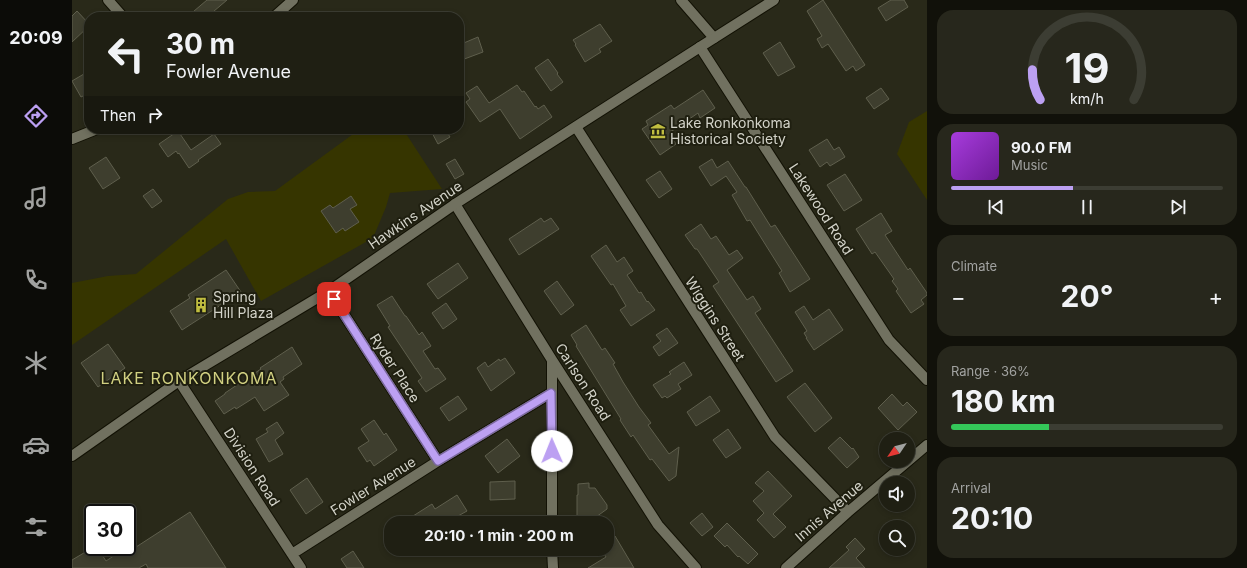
<!DOCTYPE html>
<html lang="en">
<head>
<meta charset="utf-8">
<style>
	body { margin:0; font-family:Inter,sans-serif; background:#27271c; color:#f1f3f6; height:100vh; display:flex; flex-direction:column; font-size:15px; white-space:nowrap }
	* { box-sizing:border-box; margin:0 }
	p { font-size:13px; color:#a1a2a0 }
	.icon { flex:none; width:22px; height:22px; fill:none; stroke:currentColor; stroke-width:2; stroke-linecap:round; stroke-linejoin:round }
	.map { position:relative; flex:1; overflow:hidden }
	.details { display:flex; flex-direction:column; gap:10px; padding:10px; background:#11110a; width:320px }
	.details>* { flex:none }
	.guide { position:absolute; left:12px; top:12px; width:380px; height:122px; border-radius:16px; box-shadow:0 2px 6px #0003,0 0 0 1px #3c3d33; background:#1f1f13; color:#f1f3f6; overflow:hidden }
	.needle { width:26px; rotate:235deg }
	.controls { position:absolute; left:807px; top:432px; display:grid; gap:8px }
	.controls a { display:grid; place-items:center; width:36px; height:36px; border-radius:50%; background:#1f1f13; box-shadow:0 2px 6px #0003,0 0 0 1px #3c3d33; font-size:20px }
	.speed { position:absolute; left:12px; top:504px; display:flex; gap:8px; font-size:20px; font-weight:700; text-align:center }
	.speed>* { display:grid; place-content:center; width:52px; height:52px; border-radius:50%; background:#1f1f13; box-shadow:0 2px 6px #0003,0 0 0 1px #3c3d33; line-height:1 }
	.speed .limit { border:2px solid #111; border-radius:6px; background:#fff; color:#111 }
	.pin { position:absolute; display:grid; place-items:center; width:34px; height:34px; color:#fff; margin:-17px; border-radius:8px; box-shadow:0 2px 6px #0006 }
	.me { position:absolute; width:44px; margin:-22px; rotate:359deg; stroke-linejoin:round; filter:drop-shadow(0 0 3px #0008) }
	.turn { display:flex; align-items:center; gap:14px; height:84px; padding:0 16px; font-size:18px }
	.turn .icon { width:52px; height:52px; stroke-width:2.5 }
	.turn b { display:block; font-size:28px; line-height:34px }
	.then { display:flex; align-items:center; height:38px; padding:0 16px; background:#0003; gap:8px; font-size:15px }
	.big { font-size:30px; font-weight:700; line-height:1.1 }
	.details .card { flex:1; display:flex; flex-direction:column; justify-content:center; gap:6px; min-width:0; padding:0 14px; border-radius:16px; background:#27271c }
	.details .dial { align-items:center; gap:0 }
	.dial svg { height:104px; overflow:visible; fill:none; stroke:#3c3d33; stroke-width:7; stroke-linecap:round; text-anchor:middle }
	.dial text { fill:#f1f3f6; stroke:none }
	.song { display:flex; align-items:center; gap:12px }
	.cover { width:48px; height:48px; border-radius:6px; background:linear-gradient(135deg,hsl(280 70% 55%),hsl(280 70% 35%)) }
	.played { height:4px; border-radius:2px; background:linear-gradient(90deg,#bca0f2 45%,#3c3d33 45%) }
	.keys { display:flex; justify-content:space-around; direction:ltr }
	.heat { display:flex; justify-content:space-between; align-items:center; font-size:22px; direction:ltr }
	.charge { height:6px; border-radius:3px; background:linear-gradient(90deg,#34c759 36%,#3c3d33 0) }
	.trip { position:absolute; left:312px; top:516px; width:230px; height:40px; border-radius:16px; background:#1f1f13; box-shadow:0 2px 6px #0003,0 0 0 1px #3c3d33; font-weight:700; line-height:40px; text-align:center }
	main { display:flex; flex:1; min-height:0 }
	.tab-bar { display:flex; flex-direction:column; width:72px; justify-content:space-around; align-items:center; background:#0c0c08; color:#a1a2a0 }
	.tab-bar .icon { width:28px; height:28px }
	.tab-bar .on { color:#bca0f2 }
	.tab-bar b { font-size:18px; color:#f1f3f6 }
	.map>svg:first-child { display:block }
</style>
</head>
<body>
<main>
<nav class="tab-bar">
<b>20:09</b>
<svg class="icon on" aria-label="directions" viewBox="0 0 24 24"><path d="M12 3l9 9-9 9-9-9zM9 14v-3h6M13 9l2 2-2 2"/></svg>
<svg class="icon" aria-label="music" viewBox="0 0 24 24"><path d="M9 18V5l10-2v13"/><circle cx="6" cy="18" r="3"/><circle cx="16" cy="16" r="3"/></svg>
<svg class="icon" aria-label="phone" viewBox="0 0 24 24"><path d="M5 4h4l2 5-3 2q2 4 5 5l2-3 5 2v4C11 20 4 13 5 4z"/></svg>
<svg class="icon" aria-label="climate" viewBox="0 0 24 24"><path d="M12 3v18M4 7l16 10M4 17L20 7"/></svg>
<svg class="icon" aria-label="car" viewBox="0 0 24 24"><path d="M5 17H2v-5l4-1 3-4h7l3 4 3 1v5h-3M9 17h6M6 11h13"/><circle cx="7" cy="17" r="2"/><circle cx="17" cy="17" r="2"/></svg>
<svg class="icon" aria-label="filters" viewBox="0 0 24 24"><path d="M4 7h16M4 17h16"/><circle cx="9" cy="7" r="2"/><circle cx="15" cy="17" r="2"/></svg>
</nav>
<div class="map">
<svg width="855" height="568" viewBox="0 0 855 568">
	<rect width="100%" height="100%" fill="#292919"/>
	<path fill="#363500" d="M855,111V200L825,154L837,122Z
		M288,129H331L370,189L318,193L314,207L301,238L189,301L154,239L0,345V283L36,276L64,274L156,199L176,192L203,191Z"/>
	<path fill="#3e3e2e" stroke="#5f5f4d" d="M135,0H155L135,17H115Z
		M751,0L793,65L784,71L781,66L774,71L756,44L750,48L745,39L750,36L735,11Z
		M819,0H832L836,7L814,21L806,8Z
		M5,11L17,24V26L0,42V16Z
		M528,24L540,41L527,49L529,52L513,62L503,45L504,44L501,40Z
		M406,37L411,52L387,61V45Z
		M708,42L723,67L706,76L691,53Z
		M476,59L486,73L485,74L491,82L479,91L463,68Z
		M17,71V93L9,97L0,81Z
		M445,85L450,92L452,91L463,107L464,106L466,109L472,105L480,117L448,139L428,109L408,122L394,102L398,99L394,93L405,86L417,103Z
		M809,88L817,99L802,109L794,98Z
		M631,90L643,108L628,118L626,113L597,133L604,144L588,155L570,129L576,125L574,121L599,105L602,109Z
		M358,129H373L378,137L366,144Z
		M106,131L119,150L142,134L149,144L126,160L127,161L117,168L107,153L106,154L104,151L96,157L87,144Z
		M755,139L762,150L767,147L773,157L758,166L755,162L748,167L737,150Z
		M34,157L48,178L31,189L17,168Z
		M383,159L392,174L383,179L374,164Z
		M640,159L645,168L656,161L673,187H674L699,227L703,225L738,279L718,292L707,273L710,271L678,220L675,221L660,195L665,192L654,176L639,186L627,167Z
		M588,171L600,189L587,198L574,180Z
		M773,174L790,200L772,211L755,185Z
		M81,189L90,201L80,208L71,196Z
		M279,196L285,205L278,209L287,222L273,231L271,228L264,233L249,211L258,205L261,208Z
		M809,213L820,231L813,235L836,270L838,268L855,293V295L849,300L852,304L839,313L824,291L826,289L820,281L822,279L803,252L800,254L784,229Z
		M469,218L472,222L479,218L487,229L447,255L437,239Z
		M629,224L639,239L644,236L657,255L665,250L671,258L655,270L675,300L681,296L689,309L683,313L721,371L704,382L641,286L647,282L625,249H623L613,235Z
		M534,245L545,262L552,257L561,271L555,275L567,293L569,292L575,302L576,301L583,310L559,326L548,310L554,306L541,284L539,285L519,256Z
		M386,263L396,278L366,299L355,284Z
		M154,270L169,292L110,330L98,311L118,298L116,295Z
		M485,281L502,305L489,315L472,291Z
		M320,296L333,316H334L347,335L350,332L359,346L351,351L363,369L366,368L374,379L354,392L346,381L350,378L316,327L318,326L305,305Z
		M374,303L385,319L371,329L360,313Z
		M732,306L741,320L757,309L771,330L742,350L734,338H735L732,333L735,331L723,312Z
		M514,325L530,350L533,348L543,363L541,364L551,382L567,407L579,423L576,425L597,454L607,447L604,476L597,481L580,459L578,460L561,435L559,437L548,420L549,419L504,346L505,345L499,335Z
		M595,328L606,343L587,356L581,347L589,341L584,335Z
		M36,344L53,368L26,387L9,363Z
		M220,347L230,364L211,377L212,379L208,382L217,395L192,411L183,397L164,409L163,407L152,414L143,401L153,394V393L189,369L188,368Z
		M433,358L443,373L419,391L405,368L413,362L416,367L427,359L428,361Z
		M612,362L620,375L606,384L609,389L595,398L593,396L590,398L581,385L599,374L597,372Z
		M733,383L760,418L743,432L715,397Z
		M820,394L831,406L835,402L845,412L826,430L806,408Z
		M386,396L395,409L377,421L368,408Z
		M638,396L648,411L624,426L615,412Z
		M302,420L312,435L314,433L325,450L302,466L298,460L295,462L286,448L297,441L289,429Z
		M205,422L212,433L203,440L211,454L197,462L184,439L196,432L194,429Z
		M656,429L669,448L654,458L641,440Z
		M768,437L780,449L781,448L787,457L775,468L756,448Z
		M435,439L448,456L426,473L413,456Z
		M696,471L720,496L701,514L714,527L702,538L685,520L692,513L681,501L692,491L683,483Z
		M235,478L251,502L234,514L218,490Z
		M443,481V499L418,500V482Z
		M517,483V488H523L535,505V509L524,517V522L505,523V495H506V484Z
		M385,495L395,511L386,516L391,523H330L360,504L363,509Z
		M118,512L154,568H76L74,564L67,568H0V560L22,547H25L34,561L58,545L61,549Z
		M630,513L641,527L630,536L618,523Z
		M655,523L686,554L676,564L667,556L666,557L655,545L653,547L642,536Z
		M543,536L562,568H516L534,557L529,549H535V541Z
		M783,538L793,549L784,558L793,568H757L777,550L774,547Z
		M281,551L292,568H275L269,559Z"/>
	<g fill="none" stroke-linecap="round" stroke-linejoin="round">
		<g stroke="#121104" stroke-width="12">
			<path id="minor" d="M36,0L51,17
				M609,0L642,38
				M202,17L221,0
				M628,47L817,340L855,380
				M504,127L703,437L776,512
				M0,139L25,129
				M383,204L480,360L586,525L624,568
				M257,291L366,461
				M480,360V523
				M107,381L229,568
				M480,549L481,568
				M220,554L366,461L479,393
				M714,568L776,512L855,445"/>
		</g>
		<g stroke="#121104" stroke-width="12">
			<path id="tertiary" d="M0,456L107,381L257,291L383,204L628,47L702,0"/>
		</g>
		<use href="#minor" stroke="#717160" stroke-width="10"/>
		<use href="#tertiary" stroke="#717160" stroke-width="10"/>
	</g>
	<g fill="none" stroke-linecap="round" stroke-linejoin="round">
		<g stroke="#7a689d" stroke-width="10">
			<path id="route" d="M262,299L366,461L479,393L480,451"/>
		</g>
		<use href="#route" stroke="#bca0f2" stroke-width="7"/>
	</g>
	<defs>
		<g id="museum-bare" transform="scale(1.2)"><path d="M0-6L6-3V-2H-6V-3ZM-5-1h2V3h-2ZM-1-1h2V3h-2ZM3-1h2V3H3ZM-6 4H6V6H-6Z" fill="#c1be40" stroke="#1f1f10" stroke-width="2.5" paint-order="stroke"/></g>
		<g id="building-bare" transform="scale(1.2)"><path d="M-4-6H4V6H1V3H-1V6H-4ZM-2.5-4.3h1.7v1.8h-1.7ZM.8-4.3h1.7v1.8H.8ZM-2.5-1h1.7V.8h-1.7ZM.8-1h1.7V.8H.8Z" fill="#c1be40" stroke="#1f1f10" stroke-width="2.5" paint-order="stroke"/></g>
	</defs>
	<g fill-rule="evenodd">
		<use href="#museum-bare" x="586" y="131"/>
		<use href="#building-bare" x="129" y="305"/>
	</g>
	<g text-anchor="middle" stroke-width="4" stroke-linejoin="round" paint-order="stroke">
		<g font-size="14" fill="#d3d3c9" stroke="#1f1f10" text-anchor="start">
			<text x="598" y="128">Lake Ronkonkoma<tspan x="598" dy="16">Historical Society</tspan></text>
			<text x="141" y="302">Spring<tspan x="141" dy="16">Hill Plaza</tspan></text>
		</g>
		<g font-size="14" fill="#d3d3c9" stroke="#1f1f10">
			<text transform="translate(749 209) rotate(57)" y="5">Lakewood Road</text>
			<text transform="translate(343 215) rotate(-34)" y="5">Hawkins Avenue</text>
			<text transform="translate(643 319) rotate(57)" y="5">Wiggins Street</text>
			<text transform="translate(323 368) rotate(57)" y="5">Ryder Place</text>
			<text transform="translate(511 382) rotate(57)" y="5">Carlson Road</text>
			<text transform="translate(180 467) rotate(57)" y="5">Division Road</text>
			<text transform="translate(301 486) rotate(-32)" y="5">Fowler Avenue</text>
			<text transform="translate(757 511) rotate(-41)" y="5">Innis Avenue</text>
		</g>
		<g font-size="16" letter-spacing="1" fill="#d1d081" stroke="#1f1f10">
			<text x="117" y="384">LAKE RONKONKOMA</text>
		</g>
	</g>
</svg>
<div class="controls">
<a><svg class="needle" viewBox="-14 -14 28 28"><path d="M0-13l5 13h-10z" fill="#e53935"/><path d="M0 13l5-13h-10z" fill="#a1a2a0"/></svg></a>
<a><svg class="icon" aria-label="sound" viewBox="0 0 24 24"><path d="M4 9h4l5-4v14l-5-4H4zM17 9q2 3 0 6"/></svg></a>
<a><svg class="icon" aria-label="search" viewBox="0 0 24 24"><circle cx="10" cy="10" r="6"/><path d="M15 15l6 6"/></svg></a>
</div>
<div class="speed"><div class="limit">30</div></div>
<div class="pin" style="left:262px;top:299px;background:#d93025"><svg class="icon" aria-label="arrive" viewBox="0 0 24 24"><path d="M6 21V4h12l-3 4 3 4H6"/></svg></div>
<svg class="me" style="left:480px;top:451px" viewBox="-20 -20 40 40"><circle r="19" fill="#fff"/><path d="M0-13L10 11 0 6-10 11z" fill="#bca0f2"/></svg>
<div class="trip">20:10 · 1 min · 200 m</div>
<div class="guide">
<div class="turn"><svg class="icon" aria-label="left" viewBox="0 0 24 24"><path d="M17 20v-9H6M10 6l-5 5 5 5"/></svg><div><b>30 m</b>Fowler Avenue</div></div>
<div class="then">Then<svg class="icon" aria-label="right" viewBox="0 0 24 24"><path d="M7 20v-9h11M14 6l5 5-5 5"/></svg></div>
</div>
</div>
<section class="details">
<div class="card dial"><svg viewBox="0 0 100 80">
<path d="M14 69A42 42 0 1 1 86 69"/>
<path d="M14 69A42 42 0 0 1 8 46" stroke="#bca0f2"/>
<text x="50" y="56" font-size="32" font-weight="700">19</text>
<text x="50" y="72" font-size="11">km/h</text>
</svg></div>
<div class="card">
<div class="song"><i class="cover"></i><div><b>90.0 FM</b><p>Music</p></div></div>
<div class="played"></div>
<div class="keys"><svg class="icon" aria-label="previous" viewBox="0 0 24 24"><path d="M18 5L8 12l10 7zM5 5v14"/></svg><svg class="icon" aria-label="pause" viewBox="0 0 24 24"><path d="M8 5v14M16 5v14"/></svg><svg class="icon" aria-label="next" viewBox="0 0 24 24"><path d="M6 5l10 7-10 7zM19 5v14"/></svg></div>
</div>
<div class="card"><p>Climate</p>
<div class="heat"><a>−</a><b class="big">20°</b><a>+</a></div>
</div>
<div class="card"><p>Range · 36%</p><b class="big">180 km</b><div class="charge"></div></div>
<div class="card"><p>Arrival</p><b class="big">20:10</b></div>
</section>
</main>
</body>
</html>
